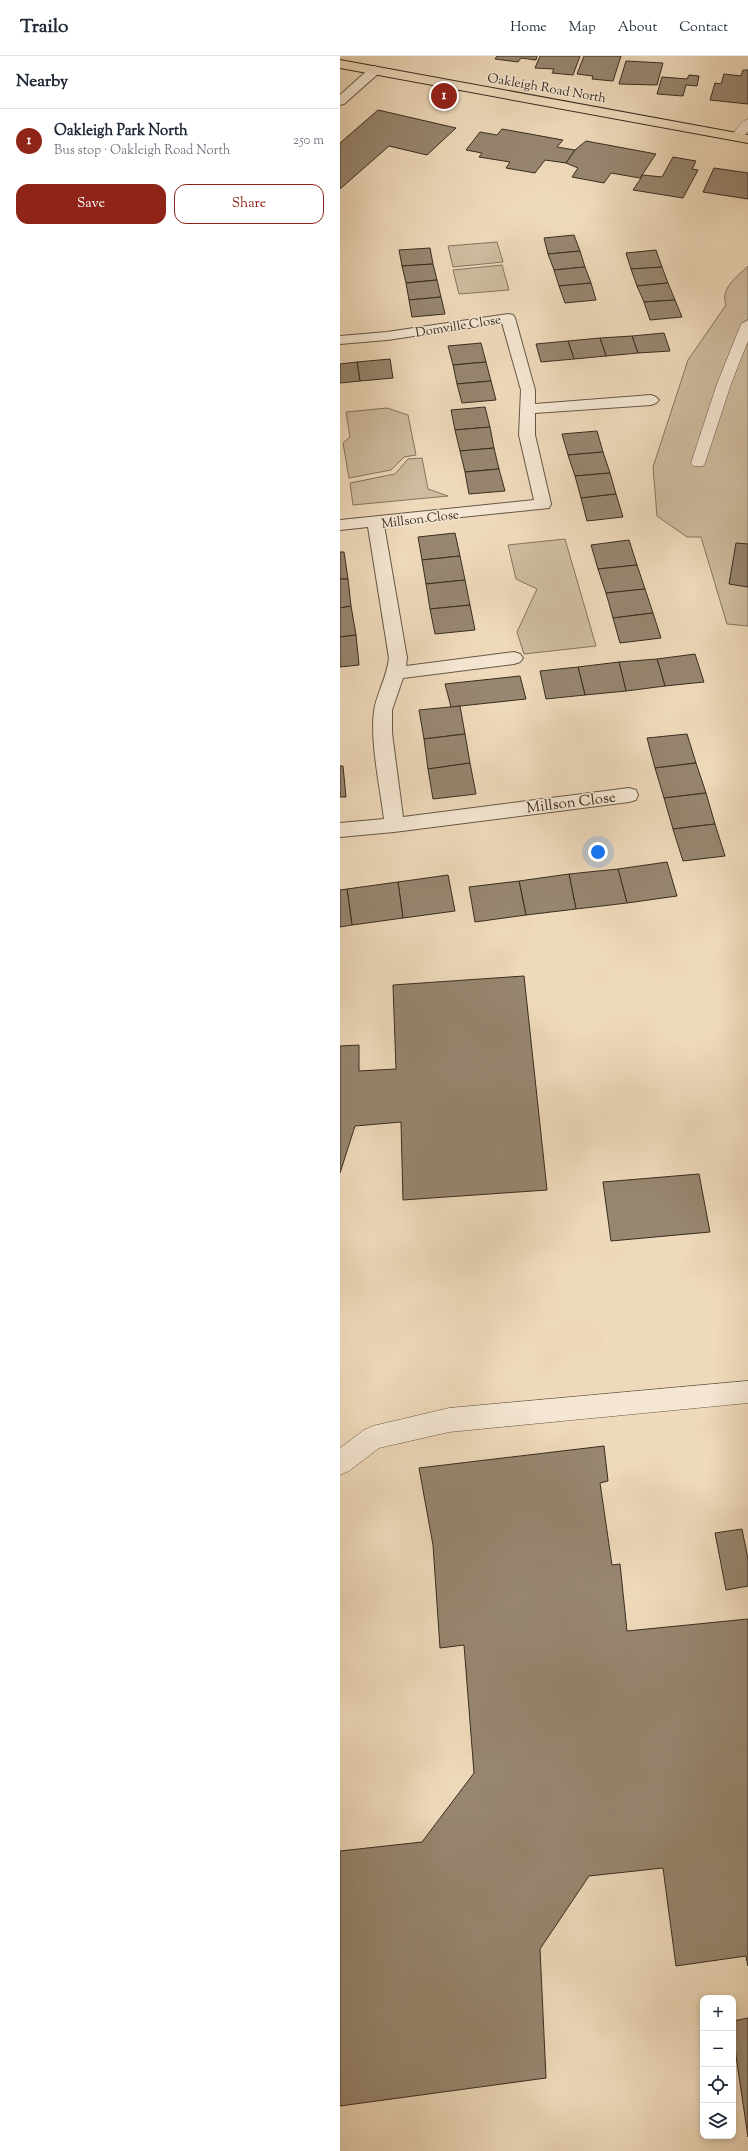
<!DOCTYPE html>
<html lang="en">
<head>
<meta charset="utf-8">
<style>
  :root { --surface:#fff; --page:#f2f2f3; --text:#1f2937; --muted:#747a83; --line:#e0e1e3; --accent:#8f2418 }
  body { margin:0; font-family:"Sorts Mill Goudy",serif; background:var(--page); color:var(--text) }
  .controls { position:absolute; right:12px; bottom:12px; display:grid; overflow:hidden; border-radius:8px; box-shadow:0 2px 6px #0003 }
  .controls button { width:36px; height:36px; display:grid; place-items:center; padding:0; border:0; border-bottom:1px solid var(--line); background:var(--surface); color:var(--text); font:20px sans-serif }
  .you { position:absolute; left:258px; top:796px; width:14px; height:14px; margin:-10px; border:3px solid #fff; border-radius:50%; background:#1a73e8; box-shadow:0 0 0 6px #1a73e833 }
  .badge { display:grid; place-items:center; width:26px; height:26px; border-radius:50%; background:var(--accent); color:#fff; font-size:13px; font-weight:700 }
  .pin { position:absolute; translate:-50% -50%; border:2px solid #fff; box-shadow:0 1px 4px #0006 }
  .list { margin:0; padding:0; list-style:none }
  h2 { display:flex; justify-content:space-between; align-items:center; height:52px; margin:0; padding:0 16px; font-size:17px }
  h2 small { font-size:13px; font-weight:400; color:var(--muted) }
  .list li { display:grid; grid-template-columns:26px 1fr auto; gap:12px; align-items:center; box-sizing:border-box; height:64px; padding:0 16px; border-top:1px solid var(--line) }
  .list b { display:block; font-size:15px; white-space:nowrap }
  .list p { margin:0; font-size:13px; white-space:nowrap; color:var(--muted) }
  .list em { font-size:13px; font-style:normal; color:var(--muted) }
  .actions { display:flex; gap:8px; padding:12px 16px }
  .actions a { flex:1; padding:9px 0; border:1px solid var(--accent); border-radius:12px; text-align:center; font-size:14px; color:var(--accent) }
  .actions .main { background:var(--accent); color:#fff }
  .icon { flex:none; width:22px; height:22px; fill:none; stroke:currentColor; stroke-width:2; stroke-linecap:round; stroke-linejoin:round }
  .map { position:relative; flex:none; width:408px; height:2095px; overflow:hidden }
  header { display:flex; align-items:center; gap:24px; box-sizing:border-box; height:56px; padding:0 20px; background:var(--surface); border-bottom:1px solid var(--line) }
  header strong { font-size:19px }
  nav { display:flex; gap:22px; margin-inline-start:auto; font-size:14px }
  main { display:flex }
  aside { flex:1; background:var(--surface) }
  .map>svg:first-child { display:block }
</style>
</head>
<body>
<header>
<strong>Trailo</strong>
<nav><a>Home</a><a>Map</a><a>About</a><a>Contact</a></nav>
</header>
<main>
<aside>
<h2>Nearby<small></small></h2>
<ul class="list">
<li><span class="badge">1</span><div><b>Oakleigh Park North</b><p>Bus stop · Oakleigh Road North</p></div><em>250 m</em></li>
</ul>
<div class="actions"><a class="main">Save</a><a>Share</a></div>
</aside>
<div class="map">
<svg width="408" height="2095" viewBox="0 0 408 2095">
  <rect width="100%" height="100%" fill="#eed9ba"/>
  <filter id="stains"><feTurbulence type="fractalNoise" baseFrequency=".005" numOctaves="4"/><feColorMatrix values="0 0 0 0 .2 0 0 0 0 .09 0 0 0 0 .02 0 0 0 .5 -.17"/></filter>
  <radialGradient id="worn" r=".72"><stop offset=".6" stop-color="#630" stop-opacity="0"/><stop offset="1" stop-color="#630" stop-opacity=".3"/></radialGradient>
  <g fill="#cfbca0" stroke="#847460">
    <path d="M 157,186 L 163,206 L 113,211 L 108,190 Z"/>
    <path d="M 162,209 L 169,234 L 119,238 L 113,214 Z"/>
    <path d="M 408,210 L 408,570 L 387,568 L 361,481 L 347,481 L 317,460 L 313,411 L 348,304 L 386,249 C 380,232 397,221 408,210 Z"/>
    <path d="M 47,352 L 68,359 L 76,399 L 64,401 L 51,414 L 9,422 L 3,387 L 10,381 L 6,356 Z"/>
    <path d="M 82,402 L 88,433 L 108,440 L 13,449 L 10,427 L 55,418 L 68,403 Z"/>
    <path d="M 225,483 L 256,590 L 184,598 L 177,576 L 197,533 L 176,523 L 168,489 Z"/>
  </g>
  <g fill="#978670" stroke="#382c20">
    <path d="M 157,0 L 197,0 L 196,4 L 181,2 L 178,6 L 155,3 Z"/>
    <path d="M 200,0 L 240,0 L 233,19 L 212,17 L 214,13 L 195,12 Z"/>
    <path d="M 244,0 L 281,0 L 273,25 L 252,23 L 253,20 L 237,18 Z"/>
    <path d="M 286,5 L 323,7 L 317,29 L 279,28 Z"/>
    <path d="M 403,14 L 408,14 L 408,48 L 370,44 L 375,27 L 381,28 L 384,18 L 401,20 Z"/>
    <path d="M 349,19 L 359,20 L 357,30 L 346,29 L 343,40 L 317,38 L 322,21 L 347,23 Z"/>
    <path d="M 38,54 L 116,72 L 87,99 L 49,90 L 0,133 L 0,87 Z"/>
    <path d="M 162,73 L 223,84 L 217,91 L 235,94 L 226,107 L 205,104 L 195,117 L 166,112 L 170,106 L 139,101 L 142,97 L 126,94 L 140,76 L 157,79 Z"/>
    <path d="M 246,85 L 316,98 L 300,122 L 271,117 L 264,127 L 232,121 L 238,112 L 226,107 L 235,94 Z"/>
    <path d="M 333,101 L 356,105 L 352,113 L 358,114 L 343,142 L 293,134 L 303,119 L 322,121 Z"/>
    <path d="M 374,112 L 408,117 L 408,143 L 363,136 Z"/>
    <path d="M 234,179 L 240,195 L 208,198 L 204,182 Z"/>
    <path d="M 90,192 L 93,208 L 62,210 L 59,194 Z"/>
    <path d="M 316,194 L 322,211 L 291,213 L 286,197 Z"/>
    <path d="M 240,195 L 245,211 L 214,214 L 208,198 Z"/>
    <path d="M 93,208 L 97,224 L 66,227 L 62,210 Z"/>
    <path d="M 245,211 L 251,227 L 219,230 L 214,214 Z"/>
    <path d="M 322,211 L 328,227 L 297,230 L 291,213 Z"/>
    <path d="M 97,224 L 101,241 L 69,244 L 66,227 Z"/>
    <path d="M 251,227 L 256,244 L 225,247 L 219,230 Z"/>
    <path d="M 328,227 L 335,244 L 304,246 L 297,230 Z"/>
    <path d="M 101,241 L 105,258 L 72,261 L 69,244 Z"/>
    <path d="M 335,244 L 342,261 L 310,264 L 304,246 Z"/>
    <path d="M 324,277 L 330,295 L 298,297 L 292,280 Z"/>
    <path d="M 292,280 L 298,297 L 266,300 L 260,282 Z"/>
    <path d="M 260,282 L 266,300 L 234,303 L 228,285 Z"/>
    <path d="M 228,285 L 234,303 L 201,306 L 196,288 Z"/>
    <path d="M 141,287 L 146,306 L 113,309 L 108,290 Z"/>
    <path d="M 50,303 L 53,322 L 20,325 L 17,306 Z"/>
    <path d="M 17,306 L 20,325 L 0,327 L 0,308 Z"/>
    <path d="M 146,306 L 151,325 L 117,328 L 113,309 Z"/>
    <path d="M 151,325 L 156,344 L 122,347 L 117,328 Z"/>
    <path d="M 145,351 L 150,371 L 115,374 L 111,354 Z"/>
    <path d="M 150,371 L 154,392 L 120,395 L 115,374 Z"/>
    <path d="M 257,375 L 263,396 L 228,399 L 222,378 Z"/>
    <path d="M 154,392 L 159,413 L 125,416 L 120,395 Z"/>
    <path d="M 263,396 L 270,417 L 235,420 L 228,399 Z"/>
    <path d="M 159,413 L 165,435 L 129,438 L 125,416 Z"/>
    <path d="M 270,417 L 276,438 L 241,442 L 235,420 Z"/>
    <path d="M 276,438 L 283,461 L 247,465 L 241,442 Z"/>
    <path d="M 115,477 L 120,500 L 82,504 L 78,481 Z"/>
    <path d="M 289,484 L 297,509 L 258,513 L 251,489 Z"/>
    <path d="M 396,487 L 408,488 L 408,531 L 389,528 Z"/>
    <path d="M 0,496 L 4,496 L 8,523 L 0,523 Z"/>
    <path d="M 120,500 L 125,524 L 86,528 L 82,504 Z"/>
    <path d="M 297,509 L 305,533 L 266,537 L 258,513 Z"/>
    <path d="M 0,523 L 8,523 L 11,550 L 0,552 Z"/>
    <path d="M 125,524 L 130,549 L 90,553 L 86,528 Z"/>
    <path d="M 305,533 L 313,557 L 273,562 L 266,537 Z"/>
    <path d="M 130,549 L 135,574 L 95,578 L 90,553 Z"/>
    <path d="M 11,550 L 16,579 L 0,581 L 0,552 Z"/>
    <path d="M 313,557 L 321,582 L 280,587 L 273,562 Z"/>
    <path d="M 16,579 L 19,609 L 0,611 L 0,581 Z"/>
    <path d="M 355,598 L 364,626 L 325,630 L 317,603 Z"/>
    <path d="M 317,603 L 325,630 L 286,635 L 279,606 Z"/>
    <path d="M 279,606 L 286,635 L 245,639 L 238,611 Z"/>
    <path d="M 238,611 L 245,639 L 206,643 L 200,615 Z"/>
    <path d="M 180,620 L 186,643 L 111,651 L 105,628 Z"/>
    <path d="M 120,650 L 125,678 L 84,683 L 79,654 Z"/>
    <path d="M 125,678 L 130,707 L 88,713 L 84,683 Z"/>
    <path d="M 347,678 L 356,707 L 315,712 L 307,682 Z"/>
    <path d="M 130,707 L 136,738 L 93,743 L 88,713 Z"/>
    <path d="M 356,707 L 366,737 L 324,742 L 315,712 Z"/>
    <path d="M 0,710 L 3,710 L 6,741 L 0,741 Z"/>
    <path d="M 366,737 L 375,768 L 333,773 L 324,742 Z"/>
    <path d="M 375,768 L 385,800 L 343,805 L 333,773 Z"/>
    <path d="M 327,806 L 337,840 L 287,847 L 278,813 Z"/>
    <path d="M 278,813 L 287,847 L 236,853 L 229,818 Z"/>
    <path d="M 229,818 L 236,853 L 186,859 L 179,825 Z"/>
    <path d="M 108,819 L 115,855 L 63,862 L 58,826 Z"/>
    <path d="M 179,825 L 186,859 L 135,866 L 129,831 Z"/>
    <path d="M 58,826 L 63,862 L 12,869 L 7,833 Z"/>
    <path d="M 7,833 L 12,869 L 0,871 L 0,834 Z"/>
    <path d="M 184,920 L 207,1134 L 63,1144 L 61,1066 L 15,1070 L 0,1117 L 0,990 L 19,989 L 19,1015 L 56,1013 L 53,929 Z"/>
    <path d="M 359,1118 L 370,1176 L 271,1185 L 263,1126 Z"/>
    <path d="M 264,1390 L 268,1425 L 260,1427 L 272,1509 L 280,1508 L 287,1575 L 408,1563 L 408,1910 L 406,1900 L 336,1910 L 323,1812 L 249,1820 L 200,1893 L 206,2022 L 0,2050 L 0,1795 L 82,1786 L 134,1717 L 124,1589 L 100,1592 L 93,1489 L 79,1412 Z"/>
    <path d="M 402,1473 L 408,1503 L 408,1530 L 386,1534 L 375,1477 Z"/>
    <path d="M 408,1962 L 408,2081 L 393,1980 L 393,1965 Z"/>
  </g>
  <g fill="none" stroke-linecap="round" stroke-linejoin="round">
    <defs>
      <g id="lane">
        <path d="M 408,63 L 408,75 L 401,84 L 393,84 L 391,81 C 395,75 401,65 408,63 Z"/>
        <path d="M 408,264 L 408,285 L 391,328 L 365,407 L 363,410 L 353,410 L 351,407 L 377,328 L 401,268 Z"/>
        <path d="M 408,1325 L 408,1347 L 109,1376 L 39,1392 L 9,1415 L 0,1419 L 0,1392 L 24,1374 L 33,1370 L 109,1352 Z"/>
      </g>
      <g id="street">
        <path d="M 35,10 L 41,14 L 39,17 L 4,48 L 0,49 L 0,39 L 31,11 Z"/>
        <path d="M 168,258 L 173,259 L 175,262 L 195,334 L 195,348 L 311,339 L 316,341 L 319,344 L 316,347 L 311,349 L 195,357 L 195,379 L 211,448 L 209,452 L 44,469 L 67,602 L 66,610 L 174,596 L 180,598 L 183,602 L 180,606 L 174,608 L 63,622 L 52,654 L 52,677 L 63,761 L 289,732 L 296,734 L 298,739 L 296,744 L 289,746 L 54,776 L 0,781 L 0,767 L 44,763 C 40,730 30,687 34,655 C 36,639 47,621 49,602 L 28,471 L 0,474 L 0,464 L 194,444 L 179,379 L 181,334 L 162,267 L 47,284 L 0,288 L 0,280 L 47,276 Z"/>
      </g>
      <path id="primary" d="M 0,4 L 408,79 L 408,87 L 0,12 Z"/>
    </defs>
    <use href="#lane" stroke="#665746" stroke-width="1"/>
    <use href="#street" stroke="#665746" stroke-width="2"/>
    <use href="#primary" stroke="#382c20" stroke-width="2"/>
    <use href="#lane" fill="#f4e6d2" fill-rule="evenodd"/>
    <use href="#street" fill="#f4e6d2" fill-rule="evenodd"/>
    <use href="#primary" fill="#eed9ba" fill-rule="evenodd"/>
  </g>
  <g text-anchor="middle" stroke-width="3" stroke-linejoin="round" paint-order="stroke">
    <g font-size="13" fill="#382c20" stroke="#f4e6d2">
      <text transform="translate(207 31) rotate(10)" y="5">Oakleigh Road North</text>
      <text transform="translate(118 269) rotate(-9)" y="5">Domville Close</text>
      <text transform="translate(80 462) rotate(-7)" y="5">Millson Close</text>
    </g>
    <g font-size="15" fill="#382c20" stroke="#f4e6d2">
      <text transform="translate(231 746) rotate(-7)" y="5">Millson Close</text>
    </g>
  </g>
  <rect width="100%" height="100%" filter="url(#stains)"/>
  <rect width="100%" height="100%" fill="url(#worn)"/>
</svg>
<div class="controls">
<button>+</button>
<button>−</button>
<button><svg class="icon" aria-label="locate" viewBox="0 0 24 24"><circle cx="12" cy="12" r="6"/><path d="M12 2v4M12 18v4M2 12h4M18 12h4"/></svg></button>
<button><svg class="icon" aria-label="layers" viewBox="0 0 24 24"><path d="M12 4l9 5-9 5-9-5zM3 14l9 5 9-5"/></svg></button>
</div>
<div class="you"></div>
<div class="pin badge" style="left:104px;top:40px">1</div>
</div>
</main>
</body>
</html>
